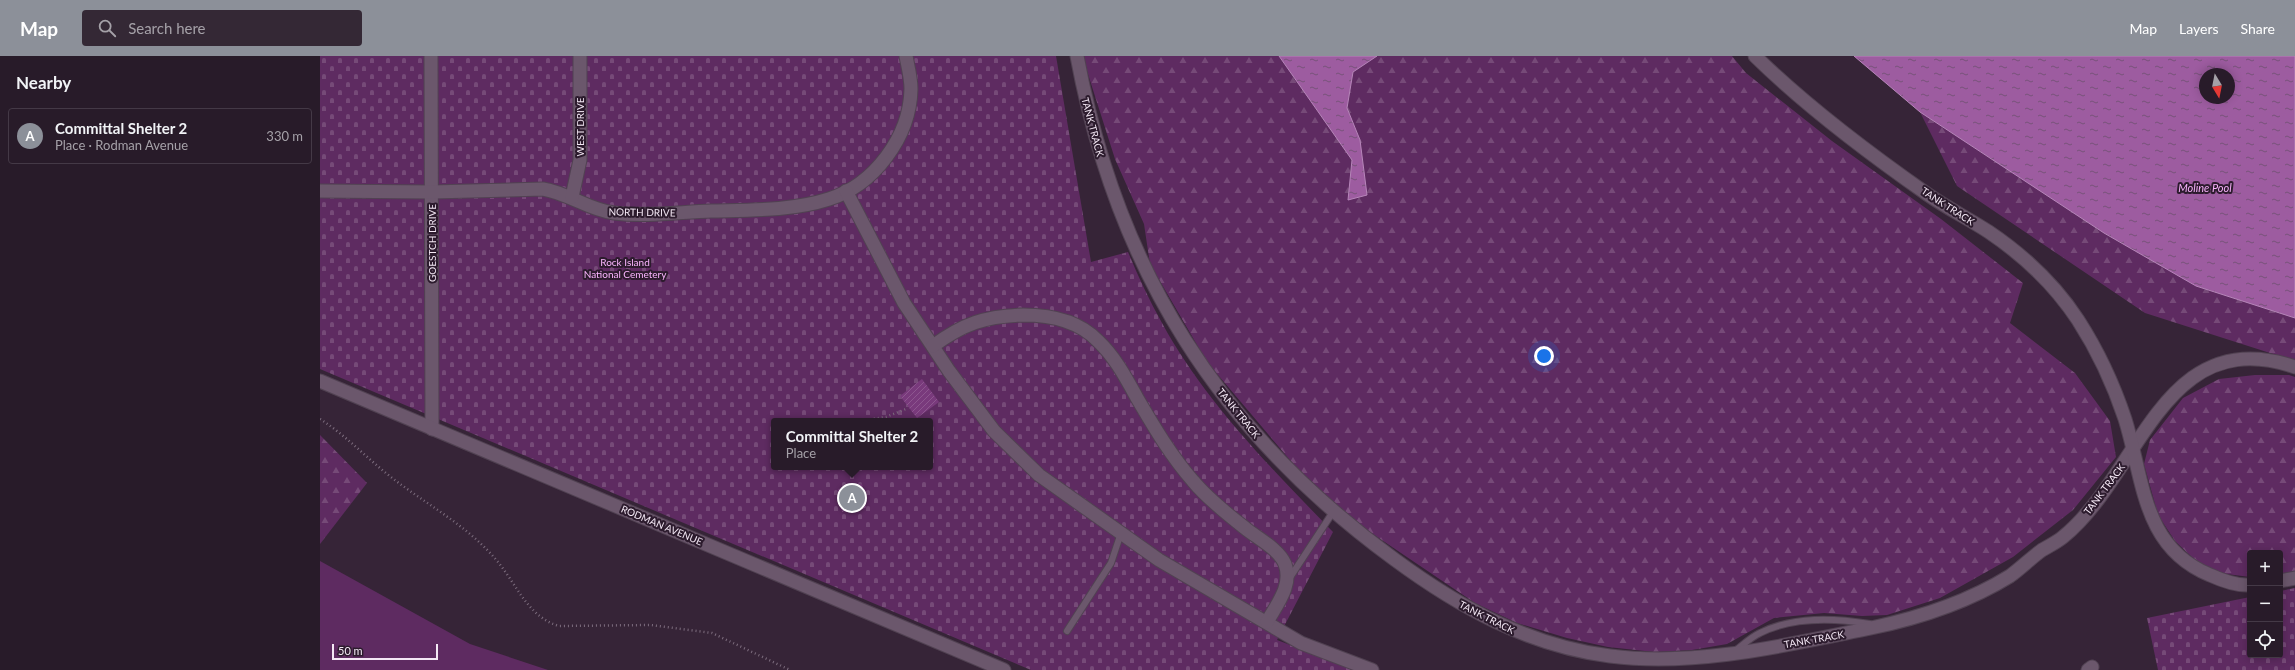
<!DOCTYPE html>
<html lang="en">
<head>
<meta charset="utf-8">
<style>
  :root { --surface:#281b29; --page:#342835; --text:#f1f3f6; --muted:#a5a1a8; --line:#443946; --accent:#8c9099 }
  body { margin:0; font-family:Lato,sans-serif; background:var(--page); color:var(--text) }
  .controls { position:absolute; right:12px; bottom:12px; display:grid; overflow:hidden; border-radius:4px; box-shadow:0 2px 10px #0003 }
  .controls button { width:36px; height:36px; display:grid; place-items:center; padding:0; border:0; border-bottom:1px solid var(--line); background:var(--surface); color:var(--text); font:20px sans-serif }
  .compass { position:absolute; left:1879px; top:12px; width:36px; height:36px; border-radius:50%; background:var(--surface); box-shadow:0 2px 10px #0003; rotate:170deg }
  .scale { position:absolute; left:12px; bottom:10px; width:106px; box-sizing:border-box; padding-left:4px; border:2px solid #f4e8f5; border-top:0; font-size:11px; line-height:14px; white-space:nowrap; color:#f4e8f5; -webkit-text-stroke:3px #2c1b2d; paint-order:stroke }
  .you { position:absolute; left:1224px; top:300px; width:14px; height:14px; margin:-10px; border:3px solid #fff; border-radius:50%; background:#1a73e8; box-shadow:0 0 0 6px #1a73e833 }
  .badge { display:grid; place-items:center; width:26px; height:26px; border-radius:50%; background:var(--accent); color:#fff; font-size:13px; font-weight:700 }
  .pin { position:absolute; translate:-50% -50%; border:2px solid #fff; box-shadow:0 1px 4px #0006 }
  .popup { position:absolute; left:451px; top:362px; width:162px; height:52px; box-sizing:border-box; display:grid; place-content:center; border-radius:4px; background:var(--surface); filter:drop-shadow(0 1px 3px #0005); font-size:13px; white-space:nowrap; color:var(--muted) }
  .popup b { font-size:15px; color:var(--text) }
  .popup::after { content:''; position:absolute; left:50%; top:100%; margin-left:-8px; border:8px solid transparent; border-top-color:var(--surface) }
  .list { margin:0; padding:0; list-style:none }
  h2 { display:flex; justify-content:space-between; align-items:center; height:52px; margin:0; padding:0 16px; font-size:17px }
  h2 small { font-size:13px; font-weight:400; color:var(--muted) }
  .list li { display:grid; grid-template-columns:26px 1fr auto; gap:12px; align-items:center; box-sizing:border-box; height:56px; margin:0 8px 8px; padding:0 8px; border:1px solid var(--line); border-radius:4px }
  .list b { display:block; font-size:15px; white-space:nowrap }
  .list p { margin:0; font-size:13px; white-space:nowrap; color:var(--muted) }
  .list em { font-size:13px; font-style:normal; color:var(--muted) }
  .icon { flex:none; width:22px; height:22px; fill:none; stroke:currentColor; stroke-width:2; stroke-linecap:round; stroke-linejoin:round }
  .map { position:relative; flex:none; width:1975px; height:614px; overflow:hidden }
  header { display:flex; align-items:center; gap:24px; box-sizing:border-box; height:56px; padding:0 20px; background:var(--accent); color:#fff }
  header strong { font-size:19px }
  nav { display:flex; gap:22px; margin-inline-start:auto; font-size:14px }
  .search { width:280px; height:36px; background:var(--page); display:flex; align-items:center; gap:10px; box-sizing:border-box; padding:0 14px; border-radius:4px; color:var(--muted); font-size:15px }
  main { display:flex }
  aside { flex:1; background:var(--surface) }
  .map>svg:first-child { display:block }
</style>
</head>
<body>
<header>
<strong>Map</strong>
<div class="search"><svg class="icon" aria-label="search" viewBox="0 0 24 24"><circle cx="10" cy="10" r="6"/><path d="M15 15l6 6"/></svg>Search here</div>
<nav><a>Map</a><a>Layers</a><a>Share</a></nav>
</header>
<main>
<aside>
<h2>Nearby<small></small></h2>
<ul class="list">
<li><span class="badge">A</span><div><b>Committal Shelter 2</b><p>Place · Rodman Avenue</p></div><em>330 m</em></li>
</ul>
</aside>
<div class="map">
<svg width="1975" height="614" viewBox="0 0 1975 614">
  <defs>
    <pattern id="forest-firs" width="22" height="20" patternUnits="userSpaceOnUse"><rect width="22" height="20" fill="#5e2b61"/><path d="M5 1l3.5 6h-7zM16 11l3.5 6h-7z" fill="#764a78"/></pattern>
    <pattern id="cemetery-stones" width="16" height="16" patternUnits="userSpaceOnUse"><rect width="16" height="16" fill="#5e2b61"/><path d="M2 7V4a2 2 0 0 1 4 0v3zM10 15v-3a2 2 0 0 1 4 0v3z" fill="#764a78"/></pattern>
    <pattern id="water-ripples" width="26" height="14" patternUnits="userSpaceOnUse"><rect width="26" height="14" fill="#9d5ca0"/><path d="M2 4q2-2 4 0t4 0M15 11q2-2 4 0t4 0" fill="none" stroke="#775279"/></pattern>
    <pattern id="building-hatch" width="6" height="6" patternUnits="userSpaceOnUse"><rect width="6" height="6" fill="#793a7c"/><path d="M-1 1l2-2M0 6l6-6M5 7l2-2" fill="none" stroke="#8d568f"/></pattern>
  </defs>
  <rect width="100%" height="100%" fill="#362437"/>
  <path fill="#5e2b61" d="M 0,505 L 150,588 L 228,614 L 0,614 Z"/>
  <g fill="url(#forest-firs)">
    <path d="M 764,0 L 959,0 L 1032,104 L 1028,144 L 1040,84 L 1027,52 L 1033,16 L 1057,0 L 1412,0 L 1426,17 L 1512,85 L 1621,163 L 1703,227 L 1690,267 L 1755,317 L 1790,365 L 1796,401 L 1753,454 L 1693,501 L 1620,542 L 1567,559 L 1542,560 L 1504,557 L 1454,562 L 1407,588 L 1372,594 L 1334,596 L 1288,591 L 1247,582 L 1197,567 L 1155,547 L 1044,472 L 986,423 L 887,306 L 830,208 L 824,168 L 795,103 L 767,15 Z"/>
    <path d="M 1600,56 L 1784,177 L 1876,230 L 1975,262 L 1975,305 L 1825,257 L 1637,130 Z"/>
    <path d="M 1935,319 L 1969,319 L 1975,321 L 1975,515 L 1960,518 L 1960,497 L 1930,497 L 1930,521 L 1899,517 L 1875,504 L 1855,485 L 1838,459 L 1824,408 L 1830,384 L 1863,342 L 1899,323 Z"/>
    <path d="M 0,379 L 47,427 L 0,488 Z"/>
  </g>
  <g fill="url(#cemetery-stones)" fill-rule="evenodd">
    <path d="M 0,0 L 736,0 L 771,206 L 808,196 C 818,220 829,244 842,267 C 885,346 951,412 1013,476 L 957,584 L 1036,614 L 711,614 L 0,313 ZM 454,365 L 610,365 L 610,411 L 454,411 Z"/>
    <path d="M 1975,532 L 1975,614 L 1838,614 L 1827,562 L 1930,541 L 1930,599 L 1960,599 L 1960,535 Z"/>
  </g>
  <g fill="url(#water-ripples)" stroke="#b786ba" fill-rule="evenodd">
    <path d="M 959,0 L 1057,0 L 1033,16 L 1027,52 L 1040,84 L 1047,139 L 1028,144 L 1032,104 Z"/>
    <path d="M 1534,0 L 1975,0 L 1975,262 L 1876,230 L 1784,177 L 1600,56 ZM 1885,18 L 1909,18 L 1909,42 L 1885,42 Z"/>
  </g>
  <g fill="url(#building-hatch)">
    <path d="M 602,323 L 619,346 L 597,362 L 580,340 Z"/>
    <path d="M 542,428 L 546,452 L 522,456 L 518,433 Z"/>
  </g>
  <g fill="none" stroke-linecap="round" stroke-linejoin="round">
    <defs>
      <g id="service">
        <path d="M 969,523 L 1013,456"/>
        <path d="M 747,575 L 791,507 L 801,477"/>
        <path d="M 1415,595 C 1423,589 1431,581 1440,577 C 1474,560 1514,562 1550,568"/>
      </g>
      <g id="minor">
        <path d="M 111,0 L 112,373"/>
        <path d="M 757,0 C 797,214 899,375 1074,503 C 1139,551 1209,590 1290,600 C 1376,611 1467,589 1551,572 C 1599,562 1648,546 1690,520 C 1701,512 1711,502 1722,494 C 1729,490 1737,486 1743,481 C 1821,418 1843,266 1975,311"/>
        <path d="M 1435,0 C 1487,51 1547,96 1607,138 C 1627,152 1649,163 1669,176 C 1703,199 1735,229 1758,264 C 1778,295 1793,327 1805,363 C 1824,424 1822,491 1890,519 C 1901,524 1917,530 1930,529"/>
        <path d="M 0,135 L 112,136 L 223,133 C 248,137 269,154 294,157 C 326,161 360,156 391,155 C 430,154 472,155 509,143 C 554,129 590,81 591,33 C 591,22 588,11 586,0"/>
        <path d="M 526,135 L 584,247 L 629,315 L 674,375 L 719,419 L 839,504 L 981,587 L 1052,614"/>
        <path d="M 252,141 L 260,104 L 260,0"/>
        <path d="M 613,290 C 643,268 665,260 703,259 C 729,259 759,265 778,285 C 795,301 806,322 817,342 C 834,371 851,400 873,425 C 887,442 907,458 925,472 C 937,482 959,493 965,508 C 973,529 957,548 947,566"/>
        <path d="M 0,325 L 684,614"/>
        <path d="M 1960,525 L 1975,522"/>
        <path d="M 1768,614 L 1772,611"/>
      </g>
    </defs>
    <use href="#service" stroke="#514252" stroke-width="8"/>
    <use href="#minor" stroke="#514252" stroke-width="15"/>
    <g stroke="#7d6d7e" stroke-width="2.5" stroke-dasharray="1 3" stroke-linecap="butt">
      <path d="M 0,363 C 30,382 54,410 83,430 C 116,454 151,473 178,506 C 197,529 208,561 239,570 L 331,569 L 392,577 L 470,614"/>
      <path d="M 538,365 L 566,361 L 586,353"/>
    </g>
    <use href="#service" stroke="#6b576c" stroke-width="6"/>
    <use href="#minor" stroke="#6b576c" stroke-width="13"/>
  </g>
  <g text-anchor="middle" stroke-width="4" stroke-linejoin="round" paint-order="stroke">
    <g font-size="10" fill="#f4e8f5" stroke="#2c1b2d">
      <text transform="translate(260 71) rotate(-90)" y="4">WEST DRIVE</text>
      <text transform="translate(773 71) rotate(75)" y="4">TANK TRACK</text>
      <text transform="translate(1628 150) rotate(33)" y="4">TANK TRACK</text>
      <text transform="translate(322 156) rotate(1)" y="4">NORTH DRIVE</text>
      <text transform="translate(112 187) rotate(-90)" y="4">GOESTCH DRIVE</text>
      <text transform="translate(919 357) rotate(51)" y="4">TANK TRACK</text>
      <text transform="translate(1784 433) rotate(-53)" y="4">TANK TRACK</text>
      <text transform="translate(342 469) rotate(23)" y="4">RODMAN AVENUE</text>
      <text transform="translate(1167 561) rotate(27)" y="4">TANK TRACK</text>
      <text transform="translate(1494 583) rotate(-10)" y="4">TANK TRACK</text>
    </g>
    <g font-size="10" fill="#fcb6ff" stroke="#2c1b2d">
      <text x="305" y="210">Rock Island<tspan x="305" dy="12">National Cemetery</tspan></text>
    </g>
    <g font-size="11" font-style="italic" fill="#f8b2fb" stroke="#2c1b2d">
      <text x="1885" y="136">Moline Pool</text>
    </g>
  </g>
</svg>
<div class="controls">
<button>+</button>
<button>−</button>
<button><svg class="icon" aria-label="locate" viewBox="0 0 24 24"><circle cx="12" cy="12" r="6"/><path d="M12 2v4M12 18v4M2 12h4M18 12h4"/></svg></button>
</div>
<svg class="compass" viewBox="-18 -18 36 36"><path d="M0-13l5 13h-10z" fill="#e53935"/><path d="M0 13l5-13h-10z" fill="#a5a1a8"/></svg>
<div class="scale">50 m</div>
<div class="you"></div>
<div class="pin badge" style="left:532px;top:442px">A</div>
<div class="popup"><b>Committal Shelter 2</b>Place</div>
</div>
</main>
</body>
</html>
